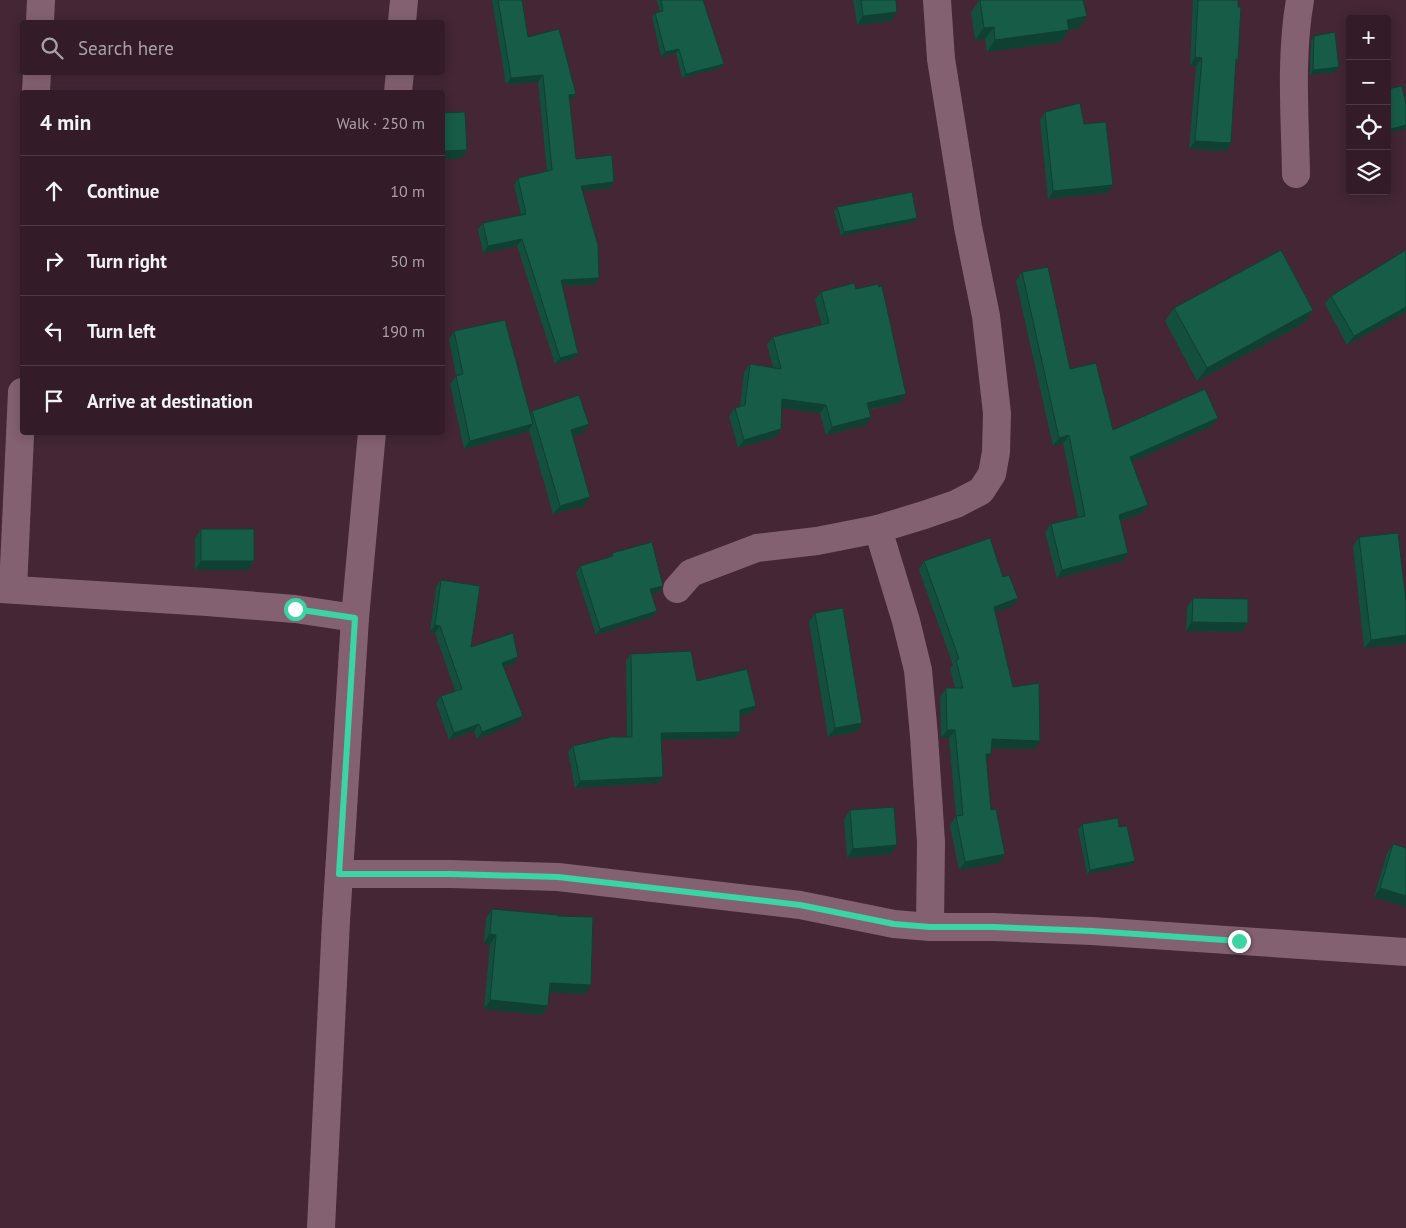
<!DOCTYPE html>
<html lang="en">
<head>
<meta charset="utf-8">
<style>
  :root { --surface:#331c28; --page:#3e2934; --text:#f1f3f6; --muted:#a9a1a8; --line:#4e3a45 }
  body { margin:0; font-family:"PT Sans",sans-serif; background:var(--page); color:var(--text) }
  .controls { position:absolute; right:15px; top:15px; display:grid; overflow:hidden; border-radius:5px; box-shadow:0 2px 12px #0003 }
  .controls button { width:45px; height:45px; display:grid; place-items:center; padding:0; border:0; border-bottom:1px solid var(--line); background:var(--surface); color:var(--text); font:25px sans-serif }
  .stop { position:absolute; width:15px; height:15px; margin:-11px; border:4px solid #3bd4a4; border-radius:50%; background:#fff }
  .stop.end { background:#3bd4a4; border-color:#fff; box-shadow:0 1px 5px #0008 }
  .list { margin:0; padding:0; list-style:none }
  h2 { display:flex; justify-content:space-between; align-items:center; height:65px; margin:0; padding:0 20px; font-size:21px }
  h2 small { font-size:16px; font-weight:400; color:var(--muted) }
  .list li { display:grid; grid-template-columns:32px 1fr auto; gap:15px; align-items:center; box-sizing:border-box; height:70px; padding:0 20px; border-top:1px solid var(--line) }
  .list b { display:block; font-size:19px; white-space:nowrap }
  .list em { font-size:16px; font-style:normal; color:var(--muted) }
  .icon { flex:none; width:28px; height:28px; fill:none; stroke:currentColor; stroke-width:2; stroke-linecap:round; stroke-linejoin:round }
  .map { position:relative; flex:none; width:1406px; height:1228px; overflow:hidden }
  .search { position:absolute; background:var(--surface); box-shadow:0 2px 12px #0003; left:20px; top:20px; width:425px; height:55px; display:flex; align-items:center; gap:12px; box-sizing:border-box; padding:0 18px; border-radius:5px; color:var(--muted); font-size:19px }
  .panel { position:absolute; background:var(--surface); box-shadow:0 2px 12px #0003; left:20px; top:90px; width:425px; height:345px; border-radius:5px }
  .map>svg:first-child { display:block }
</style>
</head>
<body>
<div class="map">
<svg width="1406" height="1228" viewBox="0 0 1406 1228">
  <rect width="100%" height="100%" fill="#442635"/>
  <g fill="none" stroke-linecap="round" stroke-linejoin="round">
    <g stroke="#846171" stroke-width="28">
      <path d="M 40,22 L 41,0"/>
      <path d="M 402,22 L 404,0"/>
      <path d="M 36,92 L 37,72"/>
      <path d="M 398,92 L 400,72"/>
      <path d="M 1296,174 C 1295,117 1290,57 1300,0"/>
      <path d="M 878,529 L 906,621 L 918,670 L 924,736 L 931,842 L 930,927"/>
      <path d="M 0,589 L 207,602 L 295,609 L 355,618"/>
      <path d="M 13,589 L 22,392"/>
      <path d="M 677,589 L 691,573 L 757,548 L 817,541 L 878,529 L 924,515 L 956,504 L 981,491 L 992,474 L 996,452 L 997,413 L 986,316 L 968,227 L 941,59 L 937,0"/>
      <path d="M 339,874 L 451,874 L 558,877 L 800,905 L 894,924 L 930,927 L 993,927 L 1092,931 L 1406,952"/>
      <path d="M 321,1228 L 336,921 L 355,618 L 372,432"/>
    </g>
  </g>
  <g fill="#134f3c">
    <path d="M 492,0 L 522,0 L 528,37 L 576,94 L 571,100 L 569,100 L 576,159 L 614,182 L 610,188 L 582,191 L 599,278 L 595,284 L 562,286 L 578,353 L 573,359 L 555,364 L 517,246 L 483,253 L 478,229 L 483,223 L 521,215 L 514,185 L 518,178 L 547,171 L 538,82 L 506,84 Z"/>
    <path d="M 657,0 L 703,0 L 724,64 L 720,68 L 682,78 L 676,53 L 661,57 L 652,17 L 655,13 L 660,11 Z"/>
    <path d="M 853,0 L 896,0 L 891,21 L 857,25 Z"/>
    <path d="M 979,0 L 1083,0 L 1087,16 L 1079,28 L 1069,30 L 1061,42 L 987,52 L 985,39 L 975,40 L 971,12 Z"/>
    <path d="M 1193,0 L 1238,0 L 1238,60 L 1236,63 L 1231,143 L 1226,151 L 1189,149 L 1196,66 L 1190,66 Z"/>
    <path d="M 1314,36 L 1336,72 L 1310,75 L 1311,41 Z"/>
    <path d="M 1045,112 L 1084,124 L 1107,193 L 1048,199 L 1040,120 Z"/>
    <path d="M 837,207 L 917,218 L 914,222 L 841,236 L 834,212 Z"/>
    <path d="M 1406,250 L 1406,312 L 1347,345 L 1325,304 L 1331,296 Z"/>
    <path d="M 1022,272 L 1070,369 L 1113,430 L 1218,418 L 1212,426 L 1132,462 L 1148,505 L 1142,513 L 1120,521 L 1128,553 L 1123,561 L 1057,578 L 1045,532 L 1051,524 L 1078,517 L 1063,443 L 1053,446 L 1016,281 Z"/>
    <path d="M 821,292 L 901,402 L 869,410 L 871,417 L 866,425 L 826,435 L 820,413 L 782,408 L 776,437 L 738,448 L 729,416 L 735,408 L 740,407 L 744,372 L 750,364 L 773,367 L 767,345 L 773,337 L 822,325 L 815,300 Z"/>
    <path d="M 1174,308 L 1313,310 L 1304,323 L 1197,381 L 1165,321 Z"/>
    <path d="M 454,331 L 530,414 L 532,411 L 583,433 L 573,436 L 584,506 L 553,514 L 529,430 L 527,432 L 464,449 L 450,384 L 456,376 L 449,339 Z"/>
    <path d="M 201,529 L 254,561 L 248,570 L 195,570 L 195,538 Z"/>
    <path d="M 1359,537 L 1406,601 L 1406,641 L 1404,644 L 1364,648 L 1353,546 Z"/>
    <path d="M 612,553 L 663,586 L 659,592 L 651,594 L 657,611 L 652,617 L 596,635 L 576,573 L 580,566 L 610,557 Z"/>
    <path d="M 924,561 L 1003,577 L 1018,598 L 1012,606 L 995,612 L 1013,687 L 1040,741 L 1034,749 L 991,748 L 986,760 L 991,810 L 999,863 L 959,870 L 950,825 L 956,816 L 949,738 L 941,738 L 940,697 L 946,688 L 955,688 L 950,668 L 953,665 L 919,570 Z"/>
    <path d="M 441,580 L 471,647 L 518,657 L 513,664 L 504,667 L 518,723 L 477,739 L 474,731 L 449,740 L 436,703 L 441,696 L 455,691 L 435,633 L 430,632 L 436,587 Z"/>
    <path d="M 1193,598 L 1241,632 L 1186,631 L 1187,607 Z"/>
    <path d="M 815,613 L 856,732 L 828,737 L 809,622 Z"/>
    <path d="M 631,654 L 697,681 L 756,706 L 751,713 L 740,716 L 740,732 L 735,738 L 661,740 L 663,777 L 658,783 L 575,788 L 568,752 L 573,746 L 627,737 L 626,660 Z"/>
    <path d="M 850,810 L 891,854 L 847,858 L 844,819 Z"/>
    <path d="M 1082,824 L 1119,827 L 1132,865 L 1087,874 L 1078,829 Z"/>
    <path d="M 1393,844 L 1406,907 L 1374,897 L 1387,853 Z"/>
    <path d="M 492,909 L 558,916 L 585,994 L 549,992 L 542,1015 L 484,1009 L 490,944 L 484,943 L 486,918 Z"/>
  </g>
  <g fill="#0f4031">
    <path d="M 897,12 L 891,21 L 857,25 L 863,16 Z"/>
    <path d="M 1087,16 L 1079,28 L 1069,30 L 1061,42 L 987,52 L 995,40 L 1067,20 Z"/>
    <path d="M 994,27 L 985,39 L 975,40 L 984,28 Z"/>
    <path d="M 679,49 L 676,53 L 661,57 L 665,52 Z"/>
    <path d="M 1195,57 L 1202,58 L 1196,66 L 1190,66 Z"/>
    <path d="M 724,64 L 720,68 L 682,78 L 686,74 Z"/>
    <path d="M 1339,67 L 1336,72 L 1310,75 L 1313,70 Z"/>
    <path d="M 543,75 L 538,82 L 506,84 L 511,78 Z"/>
    <path d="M 576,94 L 571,100 L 564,101 L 569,95 Z"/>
    <path d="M 1406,125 L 1406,129 L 1387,134 L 1387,130 Z"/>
    <path d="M 1195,141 L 1231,143 L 1226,151 L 1189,149 Z"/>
    <path d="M 467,150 L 461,159 L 442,159 L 442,151 Z"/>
    <path d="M 614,182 L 610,188 L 576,192 L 581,186 Z"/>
    <path d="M 1113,185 L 1107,193 L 1048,199 L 1053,191 Z"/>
    <path d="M 917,218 L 914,222 L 841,236 L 844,232 Z"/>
    <path d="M 522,239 L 517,246 L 483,253 L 488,246 Z"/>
    <path d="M 599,278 L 595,284 L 557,286 L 561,280 Z"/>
    <path d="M 1406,307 L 1406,312 L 1347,345 L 1354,336 Z"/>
    <path d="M 1313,310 L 1304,323 L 1197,381 L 1207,368 Z"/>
    <path d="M 578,353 L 573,359 L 555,364 L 560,358 Z"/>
    <path d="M 906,394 L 901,402 L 862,411 L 867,403 Z"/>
    <path d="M 782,399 L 826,405 L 820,413 L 776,407 Z"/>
    <path d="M 871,417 L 866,425 L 826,435 L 832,427 Z"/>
    <path d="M 1218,418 L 1212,426 L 1125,465 L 1130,457 Z"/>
    <path d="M 533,424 L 527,432 L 464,449 L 470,441 Z"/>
    <path d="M 589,424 L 583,433 L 565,439 L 571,430 Z"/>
    <path d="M 781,429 L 776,437 L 738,448 L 744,440 Z"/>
    <path d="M 1069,435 L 1063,443 L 1053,446 L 1059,438 Z"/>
    <path d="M 590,497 L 584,506 L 553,514 L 560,506 Z"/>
    <path d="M 1148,505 L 1142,513 L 1113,523 L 1119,515 Z"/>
    <path d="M 1128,553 L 1123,561 L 1057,578 L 1062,570 Z"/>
    <path d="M 201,561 L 254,561 L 248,570 L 195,570 Z"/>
    <path d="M 663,586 L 659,592 L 645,596 L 650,589 Z"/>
    <path d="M 1018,598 L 1012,606 L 988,615 L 994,607 Z"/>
    <path d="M 657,611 L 652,617 L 596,635 L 600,629 Z"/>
    <path d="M 1192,622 L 1248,623 L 1241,632 L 1186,631 Z"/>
    <path d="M 435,625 L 440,626 L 435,633 L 430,632 Z"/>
    <path d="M 1406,635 L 1406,641 L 1404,644 L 1364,648 L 1371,640 Z"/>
    <path d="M 518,657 L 513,664 L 497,670 L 502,663 Z"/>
    <path d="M 756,706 L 751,713 L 735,717 L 740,710 Z"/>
    <path d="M 523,716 L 518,723 L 477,739 L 482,732 Z"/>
    <path d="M 862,723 L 856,732 L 828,737 L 835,728 Z"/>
    <path d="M 479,724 L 474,731 L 449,740 L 454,733 Z"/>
    <path d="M 947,730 L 955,730 L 949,738 L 941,738 Z"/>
    <path d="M 740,732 L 735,738 L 656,740 L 661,733 Z"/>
    <path d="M 992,739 L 1040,741 L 1034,749 L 986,748 Z"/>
    <path d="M 986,754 L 991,754 L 985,762 Z"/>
    <path d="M 663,777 L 658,783 L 575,788 L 580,781 Z"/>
    <path d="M 897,845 L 891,854 L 847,858 L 853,849 Z"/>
    <path d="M 1005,854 L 999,863 L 959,870 L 965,862 Z"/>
    <path d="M 1135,861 L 1132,865 L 1087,874 L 1090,870 Z"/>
    <path d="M 1380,888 L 1406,896 L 1406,907 L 1374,897 Z"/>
    <path d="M 490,934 L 496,935 L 490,944 L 484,943 Z"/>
    <path d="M 550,983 L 591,985 L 585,994 L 544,992 Z"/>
    <path d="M 490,1000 L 548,1006 L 542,1015 L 484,1009 Z"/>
  </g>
  <g fill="#165c46" stroke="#0f4031">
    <path d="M 498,0 L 522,0 L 528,37 L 559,29 L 576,94 L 569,95 L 576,159 L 612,155 L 614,182 L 581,186 L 598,245 L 599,278 L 561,280 L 578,353 L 560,358 L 522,239 L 488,246 L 483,223 L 526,214 L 518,178 L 552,170 L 543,75 L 511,78 Z"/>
    <path d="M 661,0 L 703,0 L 724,64 L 686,74 L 679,49 L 665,52 L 655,13 L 663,11 Z"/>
    <path d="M 861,0 L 896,0 L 897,12 L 863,16 Z"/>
    <path d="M 980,0 L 1083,0 L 1087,16 L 1067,20 L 1069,30 L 995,40 L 994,27 L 984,28 Z"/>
    <path d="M 1198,0 L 1238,0 L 1238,7 L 1241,7 L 1238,60 L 1236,59 L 1231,143 L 1195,141 L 1202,58 L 1195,57 Z"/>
    <path d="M 1335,32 L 1339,67 L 1313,70 L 1314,36 Z"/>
    <path d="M 1402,86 L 1406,104 L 1406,125 L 1387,130 L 1387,89 Z"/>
    <path d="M 279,90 L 279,92 L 271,92 Z"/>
    <path d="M 1080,103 L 1084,124 L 1106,122 L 1113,185 L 1053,191 L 1045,112 Z"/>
    <path d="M 465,112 L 467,150 L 442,151 L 442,113 Z"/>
    <path d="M 912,192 L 917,218 L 844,232 L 837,207 Z"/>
    <path d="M 1281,250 L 1313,310 L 1207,368 L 1174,308 Z"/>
    <path d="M 1406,250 L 1406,307 L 1354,336 L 1331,296 Z"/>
    <path d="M 1048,267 L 1070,369 L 1096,363 L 1113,430 L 1205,389 L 1218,418 L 1130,457 L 1148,505 L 1119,515 L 1128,553 L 1062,570 L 1051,524 L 1085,516 L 1069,435 L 1059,438 L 1022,272 Z"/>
    <path d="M 854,283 L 856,289 L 878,284 L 879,287 L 882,286 L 906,394 L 867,403 L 871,417 L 832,427 L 826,405 L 782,399 L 781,429 L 744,440 L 735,408 L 745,405 L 750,364 L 781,369 L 773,337 L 829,323 L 821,292 Z"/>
    <path d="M 505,320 L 533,424 L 470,441 L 456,376 L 463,374 L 454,331 Z"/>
    <path d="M 579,395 L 589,424 L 571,430 L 590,497 L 560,506 L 532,411 Z"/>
    <rect x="201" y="529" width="53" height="32"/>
    <path d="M 1398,533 L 1406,601 L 1406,635 L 1371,640 L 1359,537 Z"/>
    <path d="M 990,538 L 1003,577 L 1009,575 L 1018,598 L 994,607 L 1013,687 L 1039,683 L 1040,741 L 992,739 L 991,754 L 986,754 L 991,810 L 996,809 L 1005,854 L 965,862 L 956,816 L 963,815 L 955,730 L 947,730 L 946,688 L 963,688 L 956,660 L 959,659 L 924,561 Z"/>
    <path d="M 652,542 L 663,586 L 650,589 L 657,611 L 600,629 L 580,566 L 613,556 L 612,553 Z"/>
    <path d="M 441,580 L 480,586 L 471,647 L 513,633 L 518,657 L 502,663 L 523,716 L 482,732 L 479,724 L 454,733 L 441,696 L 462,689 L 440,626 L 435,625 Z"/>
    <path d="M 1193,598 L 1248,599 L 1248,623 L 1192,622 Z"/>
    <path d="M 843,608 L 862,723 L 835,728 L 815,613 Z"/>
    <path d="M 691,651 L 697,681 L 747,669 L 756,706 L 740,710 L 740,732 L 661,733 L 663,777 L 580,781 L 573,746 L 611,737 L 632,737 L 631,654 Z"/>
    <path d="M 894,807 L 897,845 L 853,849 L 850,810 Z"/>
    <path d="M 1118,818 L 1119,827 L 1127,826 L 1135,861 L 1090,870 L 1082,824 Z"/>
    <path d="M 1393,844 L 1406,848 L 1406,896 L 1380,888 Z"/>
    <path d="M 492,909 L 558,915 L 558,916 L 593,917 L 591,985 L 550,983 L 548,1006 L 490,1000 L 496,935 L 490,934 Z"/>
  </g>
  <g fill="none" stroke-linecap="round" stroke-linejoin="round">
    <path stroke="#3bd4a4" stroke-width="6" d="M 295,609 L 355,618 L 339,874 L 451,874 L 558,877 L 800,905 L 894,924 L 930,927 L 994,927 L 1092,931 L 1239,941"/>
  </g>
</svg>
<div class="controls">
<button>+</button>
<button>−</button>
<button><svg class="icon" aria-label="locate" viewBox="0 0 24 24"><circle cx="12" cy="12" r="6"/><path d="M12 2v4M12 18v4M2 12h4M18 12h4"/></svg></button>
<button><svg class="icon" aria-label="layers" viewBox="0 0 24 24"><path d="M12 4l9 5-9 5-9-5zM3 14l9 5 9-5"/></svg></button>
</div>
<div class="stop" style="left:295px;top:609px"></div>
<div class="stop end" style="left:1239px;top:941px"></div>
<div class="search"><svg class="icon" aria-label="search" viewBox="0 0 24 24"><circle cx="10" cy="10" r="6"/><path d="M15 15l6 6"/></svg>Search here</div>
<section class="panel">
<h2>4 min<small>Walk · 250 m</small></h2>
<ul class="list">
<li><svg class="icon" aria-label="ahead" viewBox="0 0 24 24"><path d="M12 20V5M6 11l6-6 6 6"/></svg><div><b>Continue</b></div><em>10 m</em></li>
<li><svg class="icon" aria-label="right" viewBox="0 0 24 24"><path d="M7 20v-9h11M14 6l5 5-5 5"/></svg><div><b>Turn right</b></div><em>50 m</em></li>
<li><svg class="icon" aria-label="left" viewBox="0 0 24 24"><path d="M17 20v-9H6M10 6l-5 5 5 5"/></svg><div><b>Turn left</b></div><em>190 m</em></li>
<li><svg class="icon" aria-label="arrive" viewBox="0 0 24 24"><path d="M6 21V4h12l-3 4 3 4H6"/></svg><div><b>Arrive at destination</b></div></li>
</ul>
</section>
</div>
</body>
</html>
